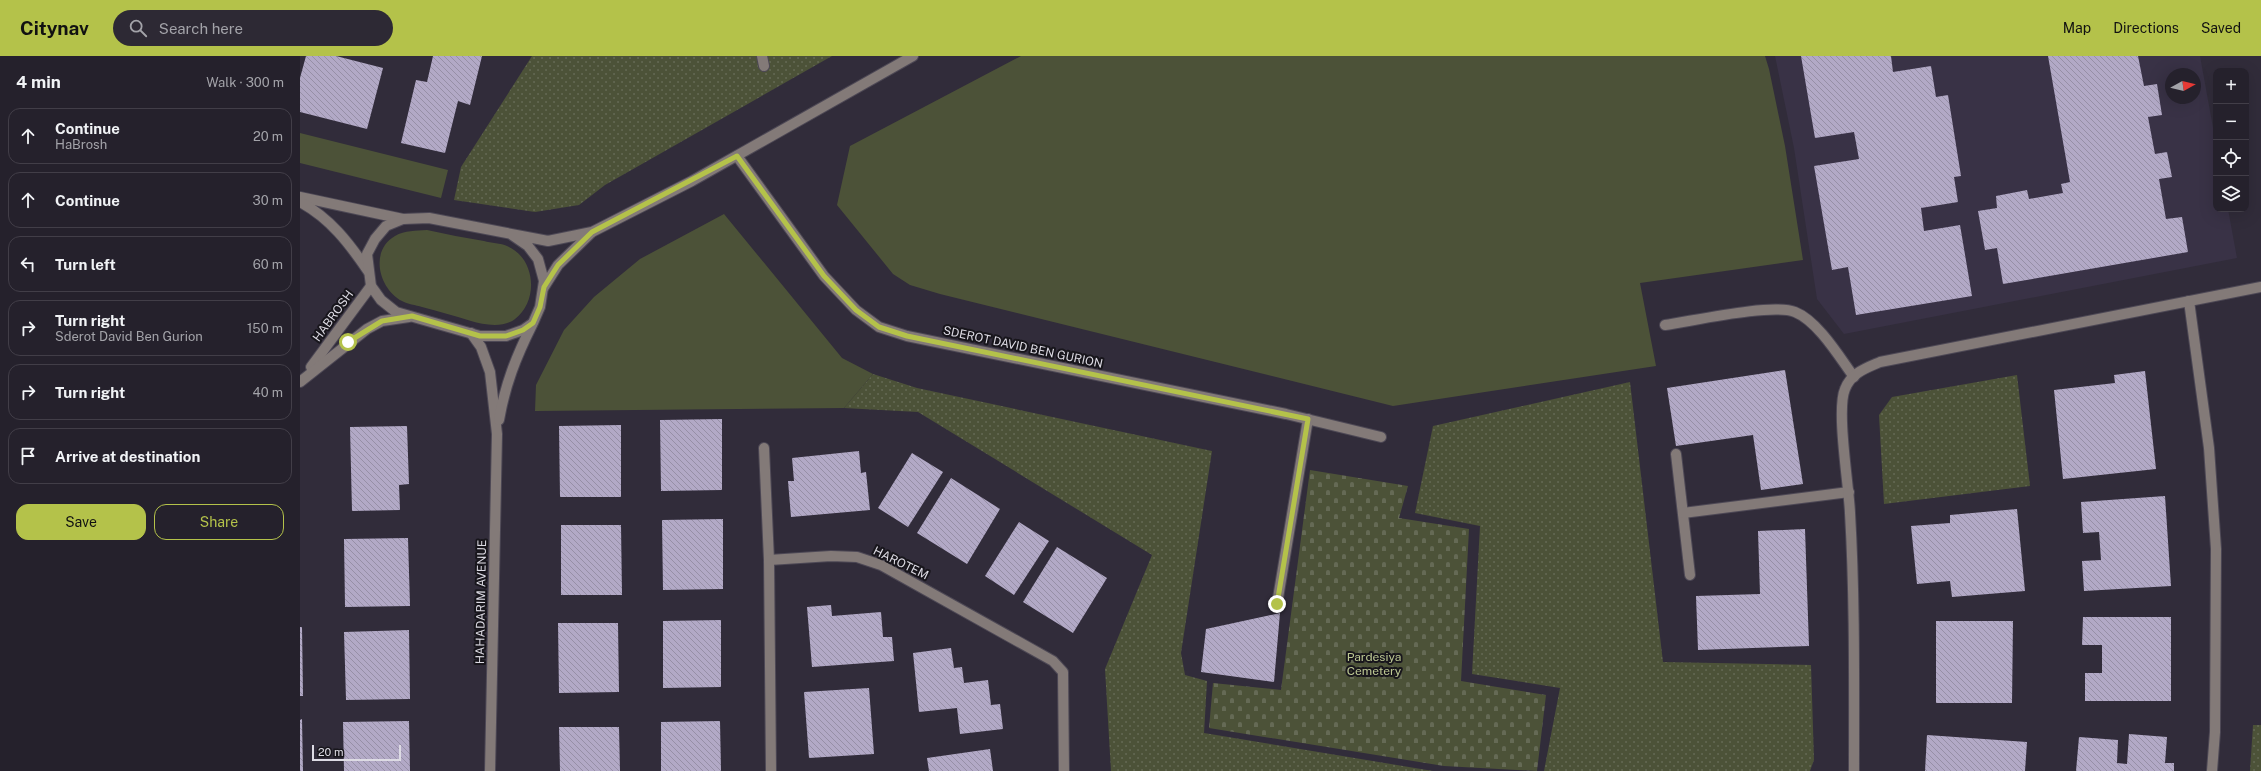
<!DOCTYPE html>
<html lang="en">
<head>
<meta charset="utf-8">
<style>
  :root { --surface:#25212c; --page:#2d2934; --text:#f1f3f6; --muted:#a3a3a9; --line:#423e48; --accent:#b4c24a }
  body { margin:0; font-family:"Public Sans",sans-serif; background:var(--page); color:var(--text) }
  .controls { position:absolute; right:12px; top:12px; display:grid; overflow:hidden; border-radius:8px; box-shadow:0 4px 16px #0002 }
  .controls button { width:36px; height:36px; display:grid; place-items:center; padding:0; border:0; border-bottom:1px solid var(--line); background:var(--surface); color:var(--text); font:20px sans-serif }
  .compass { position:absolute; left:1865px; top:12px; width:36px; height:36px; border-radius:50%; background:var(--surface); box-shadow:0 4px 16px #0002; rotate:82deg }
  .scale { position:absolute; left:12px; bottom:10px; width:89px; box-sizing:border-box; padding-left:4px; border:2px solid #dddbe4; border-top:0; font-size:11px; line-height:14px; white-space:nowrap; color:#dddbe4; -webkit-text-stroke:3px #18161c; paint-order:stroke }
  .stop { position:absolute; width:12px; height:12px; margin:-9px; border:3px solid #b4c24a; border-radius:50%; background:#fff }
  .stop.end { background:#b4c24a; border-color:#fff; box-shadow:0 1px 4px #0008 }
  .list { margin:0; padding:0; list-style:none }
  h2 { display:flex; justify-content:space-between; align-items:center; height:52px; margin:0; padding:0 16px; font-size:17px }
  h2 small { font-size:13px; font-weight:400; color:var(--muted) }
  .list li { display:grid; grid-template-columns:26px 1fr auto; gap:12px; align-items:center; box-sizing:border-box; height:56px; margin:0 8px 8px; padding:0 8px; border:1px solid var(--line); border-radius:12px }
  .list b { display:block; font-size:15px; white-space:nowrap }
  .list p { margin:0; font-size:13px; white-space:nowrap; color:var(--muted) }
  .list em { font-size:13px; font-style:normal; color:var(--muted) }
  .actions { display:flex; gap:8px; padding:12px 16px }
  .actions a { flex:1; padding:9px 0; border:1px solid var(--accent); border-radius:12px; text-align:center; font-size:14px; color:var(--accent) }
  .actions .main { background:var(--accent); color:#111 }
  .icon { flex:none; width:22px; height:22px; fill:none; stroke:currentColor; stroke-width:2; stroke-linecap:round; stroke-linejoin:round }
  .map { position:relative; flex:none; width:1961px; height:715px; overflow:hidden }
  header { display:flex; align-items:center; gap:24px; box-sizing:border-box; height:56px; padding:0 20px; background:var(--accent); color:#111 }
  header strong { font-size:19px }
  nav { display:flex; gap:22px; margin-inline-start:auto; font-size:14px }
  .search { width:280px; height:36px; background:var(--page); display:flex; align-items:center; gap:10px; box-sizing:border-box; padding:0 14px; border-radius:22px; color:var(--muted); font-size:15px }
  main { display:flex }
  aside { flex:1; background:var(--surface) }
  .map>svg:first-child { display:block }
</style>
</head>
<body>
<header>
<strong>Citynav</strong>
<div class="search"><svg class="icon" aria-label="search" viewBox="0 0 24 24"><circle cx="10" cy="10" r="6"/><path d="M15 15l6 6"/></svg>Search here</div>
<nav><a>Map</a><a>Directions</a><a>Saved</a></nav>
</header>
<main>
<aside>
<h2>4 min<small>Walk · 300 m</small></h2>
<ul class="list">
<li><svg class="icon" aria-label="ahead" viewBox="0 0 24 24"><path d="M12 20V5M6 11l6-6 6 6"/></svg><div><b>Continue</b><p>HaBrosh</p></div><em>20 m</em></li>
<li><svg class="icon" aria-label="ahead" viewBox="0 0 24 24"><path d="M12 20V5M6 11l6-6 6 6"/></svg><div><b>Continue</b></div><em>30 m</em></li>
<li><svg class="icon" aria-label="left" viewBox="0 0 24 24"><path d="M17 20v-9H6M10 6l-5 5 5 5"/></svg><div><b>Turn left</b></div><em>60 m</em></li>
<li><svg class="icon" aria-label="right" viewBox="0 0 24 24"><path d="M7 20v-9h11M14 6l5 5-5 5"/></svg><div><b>Turn right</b><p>Sderot David Ben Gurion</p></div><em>150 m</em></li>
<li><svg class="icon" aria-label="right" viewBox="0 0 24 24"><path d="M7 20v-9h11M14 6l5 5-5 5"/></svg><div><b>Turn right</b></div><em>40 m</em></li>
<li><svg class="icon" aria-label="arrive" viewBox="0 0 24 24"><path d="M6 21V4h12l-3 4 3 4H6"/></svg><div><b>Arrive at destination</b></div></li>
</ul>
<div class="actions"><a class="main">Save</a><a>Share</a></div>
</aside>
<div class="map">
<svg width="1961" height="715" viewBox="0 0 1961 715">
  <defs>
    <pattern id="grass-dots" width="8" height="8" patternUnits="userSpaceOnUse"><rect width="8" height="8" fill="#4c5238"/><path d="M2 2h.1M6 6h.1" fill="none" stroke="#656a55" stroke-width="1.8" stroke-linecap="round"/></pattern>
    <pattern id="cemetery-stones" width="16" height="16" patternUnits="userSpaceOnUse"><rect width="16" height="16" fill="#4c5238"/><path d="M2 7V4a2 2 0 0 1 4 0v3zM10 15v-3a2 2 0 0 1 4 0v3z" fill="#656a55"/></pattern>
    <pattern id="building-back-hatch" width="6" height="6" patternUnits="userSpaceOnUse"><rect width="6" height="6" fill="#b2a9c6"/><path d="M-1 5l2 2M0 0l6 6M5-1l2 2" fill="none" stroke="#968fa6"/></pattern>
  </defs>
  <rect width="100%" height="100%" fill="#312c3a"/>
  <path fill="#393246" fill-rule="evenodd" d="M 1475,0 L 1900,0 L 1916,88 L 1916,153 L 1928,153 L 1937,202 L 1544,278 L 1517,243 L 1494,92 ZM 1871,18 L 1895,18 L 1895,42 L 1871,42 Z"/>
  <g fill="url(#grass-dots)">
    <path d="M 232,0 L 532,0 L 305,129 L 279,149 L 235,156 L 154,144 L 161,111 Z"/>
    <path d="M 573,318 L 617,332 L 912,395 L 881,597 L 885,619 L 907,625 L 904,677 L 1133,715 L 811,715 L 805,613 L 852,499 L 618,356 L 544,352 Z"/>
    <path d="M 1717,319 L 1730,430 L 1584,448 L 1579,359 L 1592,341 Z"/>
    <path d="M 1330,326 L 1363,606 L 1511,609 L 1514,704 L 1510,715 L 1244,715 L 1260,632 L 1172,618 L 1180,470 L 1115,457 L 1133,370 Z"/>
    <path d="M 1953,669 L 1961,669 L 1961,715 L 1950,715 Z"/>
  </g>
  <path fill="url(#cemetery-stones)" d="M 1010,414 L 1108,430 L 1099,462 L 1169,473 L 1161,625 L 1246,639 L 1237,715 L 1144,710 L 909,672 L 913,627 L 981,634 Z"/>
  <g fill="#4c5238">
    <path d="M 721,0 L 1465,0 L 1469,13 L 1485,90 L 1503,204 L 1340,227 L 1356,310 L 1093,350 L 640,238 L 610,229 L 593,218 L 537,149 L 550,90 Z"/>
    <path d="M 0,77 L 148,114 L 141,142 L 0,107 Z"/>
    <path d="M 424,158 L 542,302 L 573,318 L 544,352 L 235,355 L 236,329 L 264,274 L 294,241 L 340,203 Z"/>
    <path d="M 127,174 C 146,178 165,182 184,185 C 191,187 201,187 207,190 C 236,202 239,245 215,263 C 204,272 184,269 171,265 C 155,260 138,255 122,251 C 116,249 107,248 102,245 C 79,233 69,195 95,180 C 105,174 116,175 127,174 Z"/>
  </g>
  <g fill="url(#building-back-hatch)">
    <path d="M 6,0 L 36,0 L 83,12 L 67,73 L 0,56 L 0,22 Z"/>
    <path d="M 133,0 L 182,0 L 170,49 L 158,45 L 145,97 L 101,87 L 116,24 L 127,26 Z"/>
    <path d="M 1501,0 L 1591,0 L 1593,16 L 1631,10 L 1636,41 L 1648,39 L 1661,120 L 1654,121 L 1658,146 L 1621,152 L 1624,175 L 1660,169 L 1672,240 L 1556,259 L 1548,211 L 1532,214 L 1514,110 L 1559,103 L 1554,76 L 1515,82 Z"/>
    <path d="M 1748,0 L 1838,0 L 1844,30 L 1857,28 L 1862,59 L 1848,61 L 1855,98 L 1867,96 L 1872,121 L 1859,123 L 1866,163 L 1882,161 L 1888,196 L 1703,228 L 1697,192 L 1685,194 L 1678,155 L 1697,152 L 1696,140 L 1727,134 L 1729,143 L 1763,137 L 1761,128 L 1770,126 Z"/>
    <path d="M 1485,314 L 1503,428 L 1461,434 L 1453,379 L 1376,390 L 1367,332 Z"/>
    <path d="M 1845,315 L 1856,413 L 1763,423 L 1754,334 L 1815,327 L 1814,319 Z"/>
    <path d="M 422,363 L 422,434 L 361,435 L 360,364 Z"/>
    <path d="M 321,369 L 321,441 L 260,441 L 259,370 Z"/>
    <path d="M 107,370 L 109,428 L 99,429 L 100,454 L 52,455 L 50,371 Z"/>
    <path d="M 559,395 L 561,417 L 566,416 L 570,454 L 491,461 L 488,425 L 494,425 L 492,402 Z"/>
    <path d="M 612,397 L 643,416 L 608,471 L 578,452 Z"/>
    <path d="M 651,422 L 700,453 L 667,508 L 617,477 Z"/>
    <path d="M 1865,440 L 1871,530 L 1784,535 L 1782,505 L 1801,504 L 1799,476 L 1783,477 L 1781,446 Z"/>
    <path d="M 1717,453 L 1725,535 L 1652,541 L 1650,525 L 1617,528 L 1611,470 L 1650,467 L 1650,459 Z"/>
    <path d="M 423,463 L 423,533 L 363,534 L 362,464 Z"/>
    <path d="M 719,466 L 749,485 L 714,539 L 685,520 Z"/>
    <path d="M 261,469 L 321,469 L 322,539 L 261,539 Z"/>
    <path d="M 1505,473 L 1509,590 L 1398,594 L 1396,540 L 1460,538 L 1458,475 Z"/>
    <path d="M 108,482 L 110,550 L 45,551 L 44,483 Z"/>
    <path d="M 757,491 L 807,522 L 773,577 L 723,546 Z"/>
    <path d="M 531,549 L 532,560 L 581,556 L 583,581 L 592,581 L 594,605 L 512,611 L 507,551 Z"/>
    <path d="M 980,557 L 974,626 L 901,616 L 906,573 Z"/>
    <path d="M 1783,561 L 1871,561 L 1871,645 L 1785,645 L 1785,617 L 1802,617 L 1802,589 L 1782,589 Z"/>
    <path d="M 421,564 L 421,631 L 363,632 L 363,565 Z"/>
    <path d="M 1636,565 L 1713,565 L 1712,647 L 1636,647 Z"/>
    <path d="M 258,567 L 318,567 L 319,636 L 259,637 Z"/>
    <path d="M 0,571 L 2,571 L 3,640 L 0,640 Z"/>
    <path d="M 109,574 L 110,643 L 46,644 L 44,576 Z"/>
    <path d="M 651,592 L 654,612 L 662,611 L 664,627 L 688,624 L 691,649 L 700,648 L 703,673 L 660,678 L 657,652 L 619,656 L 613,597 Z"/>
    <path d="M 569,632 L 574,698 L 509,702 L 504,636 Z"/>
    <path d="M 2,663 L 3,715 L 0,715 L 0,664 Z"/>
    <path d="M 109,665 L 110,715 L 44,715 L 43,666 Z"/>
    <path d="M 420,665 L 421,715 L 361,715 L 361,666 Z"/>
    <path d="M 259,671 L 319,671 L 320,715 L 260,715 Z"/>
    <path d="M 1829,678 L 1867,681 L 1865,707 L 1874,707 L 1874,715 L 1776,715 L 1779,681 L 1818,684 L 1817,707 L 1827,708 Z"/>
    <path d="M 1627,679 L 1727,686 L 1725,715 L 1625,715 Z"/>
    <path d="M 690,693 L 693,715 L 629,715 L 627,702 Z"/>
  </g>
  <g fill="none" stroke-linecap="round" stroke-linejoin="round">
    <defs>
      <g id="minor">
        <path d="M 462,0 L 464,10"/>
        <path d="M 437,100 L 524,220 L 556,254 L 579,271 L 607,280 L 986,358 L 1081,381"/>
        <path d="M 0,141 L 103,163"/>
        <path d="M 0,146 C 30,162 49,187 68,215"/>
        <path d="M 212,179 L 228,190 L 238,203 L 244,225 L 240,251 L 233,267 L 223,274 L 206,280 L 180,280 L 96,256 L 81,244 L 71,230 L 67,198 L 75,183 L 86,170 L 103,163 L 129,162 L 248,185 L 292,176 L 392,125 L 613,0"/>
        <path d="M 244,231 L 258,209 L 291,177"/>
        <path d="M 1889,245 L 1909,392 L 1916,493 L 1915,676 L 1912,715"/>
        <path d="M 1365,269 C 1393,265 1472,247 1495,256 C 1518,265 1540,302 1554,321"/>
        <path d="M 171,277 L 181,291 L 190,316 L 197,378 L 190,715"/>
        <path d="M 11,311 L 71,230"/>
        <path d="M 0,326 L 67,273 L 82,265 L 109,261"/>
        <path d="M 199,364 C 205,329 216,301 232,269"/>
        <path d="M 464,392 L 469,504"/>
        <path d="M 1376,398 L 1390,519"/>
        <path d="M 1383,457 L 1549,436"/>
        <path d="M 977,548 L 1008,363"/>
        <path d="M 471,715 L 469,504 L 531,500 L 557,501 L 581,509 L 753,605 L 763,616 L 764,715"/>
        <path d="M 1554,715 C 1554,629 1555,543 1550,457 C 1549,430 1536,354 1545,333 C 1551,317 1566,312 1580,306 L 1961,231"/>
      </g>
    </defs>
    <use href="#minor" stroke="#4d4855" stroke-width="12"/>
    <use href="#minor" stroke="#837a78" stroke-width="10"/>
  </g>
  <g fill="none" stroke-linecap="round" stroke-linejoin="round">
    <path stroke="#b4c24a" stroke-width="5" d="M 48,286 L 82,265 L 112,260 L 180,280 L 206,280 L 223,274 L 233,267 L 240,251 L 244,231 L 258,209 L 292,176 L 437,100 L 524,220 L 556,254 L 579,271 L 607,280 L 1008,363 L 977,548"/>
  </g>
  <g text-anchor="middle" stroke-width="4" stroke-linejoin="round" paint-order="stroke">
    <g font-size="12" fill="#dddbe4" stroke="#18161c">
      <text transform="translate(33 260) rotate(-54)" y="4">HABROSH</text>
      <text transform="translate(723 291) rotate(12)" y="4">SDEROT DAVID BEN GURION</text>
      <text transform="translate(601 507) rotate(26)" y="4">HAROTEM</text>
      <text transform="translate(181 546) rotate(-89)" y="4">HAHADARIM AVENUE</text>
    </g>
    <g font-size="12" fill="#bec994" stroke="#18161c">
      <text x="1074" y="605">Pardesiya<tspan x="1074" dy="14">Cemetery</tspan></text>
    </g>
  </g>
</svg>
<div class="controls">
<button>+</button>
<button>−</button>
<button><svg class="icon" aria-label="locate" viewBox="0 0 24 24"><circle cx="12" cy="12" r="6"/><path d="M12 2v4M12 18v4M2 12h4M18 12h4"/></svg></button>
<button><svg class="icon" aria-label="layers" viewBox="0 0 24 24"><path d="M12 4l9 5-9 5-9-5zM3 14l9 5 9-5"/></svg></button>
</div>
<svg class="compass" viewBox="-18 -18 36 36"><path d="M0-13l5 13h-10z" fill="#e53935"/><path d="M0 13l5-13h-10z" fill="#a3a3a9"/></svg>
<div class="scale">20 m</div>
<div class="stop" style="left:48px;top:286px"></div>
<div class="stop end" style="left:977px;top:548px"></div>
</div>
</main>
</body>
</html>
